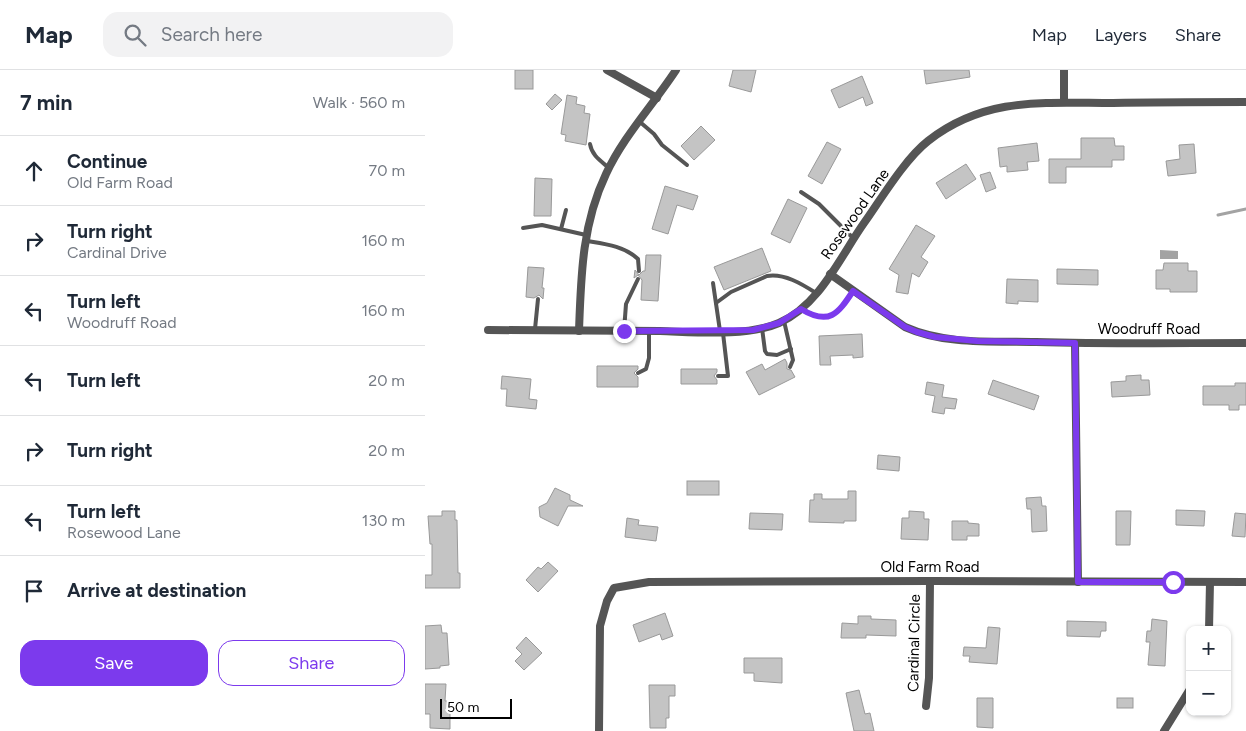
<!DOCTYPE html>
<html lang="en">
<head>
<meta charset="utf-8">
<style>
  :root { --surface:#fff; --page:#f2f2f3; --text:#1f2937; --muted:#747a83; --line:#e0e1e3; --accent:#7c3aed }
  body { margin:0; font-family:Figtree,sans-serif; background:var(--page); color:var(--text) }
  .controls { position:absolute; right:15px; bottom:15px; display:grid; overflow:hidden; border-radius:10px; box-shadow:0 1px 4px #0004 }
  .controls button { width:45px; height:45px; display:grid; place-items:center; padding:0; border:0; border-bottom:1px solid var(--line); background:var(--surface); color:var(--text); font:25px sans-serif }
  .scale { position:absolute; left:15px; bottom:12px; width:72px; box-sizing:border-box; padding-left:5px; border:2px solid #000; border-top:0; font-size:14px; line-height:18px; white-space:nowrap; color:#000; -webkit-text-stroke:4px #fff; paint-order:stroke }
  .stop { position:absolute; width:15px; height:15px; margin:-11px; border:4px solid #7c3aed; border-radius:50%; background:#fff }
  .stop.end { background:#7c3aed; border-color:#fff; box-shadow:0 1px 5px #0008 }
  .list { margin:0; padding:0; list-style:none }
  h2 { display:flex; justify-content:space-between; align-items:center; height:65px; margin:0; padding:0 20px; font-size:21px }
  h2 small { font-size:16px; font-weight:400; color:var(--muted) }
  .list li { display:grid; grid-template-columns:32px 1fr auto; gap:15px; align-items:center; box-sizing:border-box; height:70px; padding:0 20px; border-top:1px solid var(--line) }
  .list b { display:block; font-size:19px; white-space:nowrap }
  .list p { margin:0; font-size:16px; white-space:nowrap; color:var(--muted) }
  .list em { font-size:16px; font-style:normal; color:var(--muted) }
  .actions { display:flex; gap:10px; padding:15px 20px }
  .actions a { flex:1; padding:11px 0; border:1px solid var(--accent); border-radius:15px; text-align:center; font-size:18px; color:var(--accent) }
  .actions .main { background:var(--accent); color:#fff }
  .icon { flex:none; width:28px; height:28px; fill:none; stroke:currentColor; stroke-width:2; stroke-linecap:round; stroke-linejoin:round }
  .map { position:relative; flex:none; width:821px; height:661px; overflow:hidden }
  header { display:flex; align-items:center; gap:30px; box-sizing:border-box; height:70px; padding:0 25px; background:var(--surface); border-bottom:1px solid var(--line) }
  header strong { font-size:24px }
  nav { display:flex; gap:28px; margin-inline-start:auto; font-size:18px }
  .search { width:350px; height:45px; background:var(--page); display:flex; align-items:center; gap:12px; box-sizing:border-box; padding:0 18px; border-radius:15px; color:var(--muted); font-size:19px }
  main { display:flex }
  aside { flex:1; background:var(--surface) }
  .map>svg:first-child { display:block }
</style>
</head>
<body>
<header>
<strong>Map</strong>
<div class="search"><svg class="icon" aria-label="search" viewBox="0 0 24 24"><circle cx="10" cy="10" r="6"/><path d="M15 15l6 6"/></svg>Search here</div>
<nav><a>Map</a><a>Layers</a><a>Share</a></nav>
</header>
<main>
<aside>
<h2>7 min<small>Walk · 560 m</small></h2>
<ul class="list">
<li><svg class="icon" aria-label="ahead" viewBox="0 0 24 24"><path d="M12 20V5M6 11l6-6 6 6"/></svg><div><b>Continue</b><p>Old Farm Road</p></div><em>70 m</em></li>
<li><svg class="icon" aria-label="right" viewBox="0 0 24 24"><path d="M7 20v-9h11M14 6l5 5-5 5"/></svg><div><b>Turn right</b><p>Cardinal Drive</p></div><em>160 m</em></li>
<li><svg class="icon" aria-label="left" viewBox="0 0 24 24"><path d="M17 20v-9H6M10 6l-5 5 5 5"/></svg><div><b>Turn left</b><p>Woodruff Road</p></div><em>160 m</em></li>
<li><svg class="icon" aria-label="left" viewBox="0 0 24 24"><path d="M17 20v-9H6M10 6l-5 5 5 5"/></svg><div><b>Turn left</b></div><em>20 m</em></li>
<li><svg class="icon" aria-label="right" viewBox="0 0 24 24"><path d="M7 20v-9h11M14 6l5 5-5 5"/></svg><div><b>Turn right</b></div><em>20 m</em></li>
<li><svg class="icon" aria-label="left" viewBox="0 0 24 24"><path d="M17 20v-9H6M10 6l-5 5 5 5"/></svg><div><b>Turn left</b><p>Rosewood Lane</p></div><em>130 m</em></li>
<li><svg class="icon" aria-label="arrive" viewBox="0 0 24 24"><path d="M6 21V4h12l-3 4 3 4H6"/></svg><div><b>Arrive at destination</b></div></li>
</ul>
<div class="actions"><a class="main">Save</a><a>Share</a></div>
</aside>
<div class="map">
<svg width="821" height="661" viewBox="0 0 821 661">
  <rect width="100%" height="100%" fill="#fff"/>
  <path fill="#a3a3a3" d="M 735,180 L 753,181 L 753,189 L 735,189 Z"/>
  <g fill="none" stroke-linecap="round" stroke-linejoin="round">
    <path stroke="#a3a3a3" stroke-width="3" d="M 793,145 L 821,139"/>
  </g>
  <g fill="#c4c4c4" stroke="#999">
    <rect x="90" y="0" width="18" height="19"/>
    <path d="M 308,0 L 331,0 L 326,22 L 304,16 Z"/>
    <path d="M 499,0 L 544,0 L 545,7 L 501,14 Z"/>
    <path d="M 437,6 L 448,33 L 441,36 L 438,27 L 414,38 L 406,20 Z"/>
    <path d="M 130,24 L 137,30 L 127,40 L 121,34 Z"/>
    <path d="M 142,25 L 152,27 L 151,34 L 160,36 L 159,43 L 165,44 L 161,75 L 140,71 L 141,65 L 136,64 Z"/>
    <path d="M 276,56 L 290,70 L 269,90 L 256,76 Z"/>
    <path d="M 656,68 L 689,68 L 690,76 L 699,76 L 699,90 L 687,90 L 687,97 L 641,97 L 641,113 L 624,113 L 624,89 L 656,89 Z"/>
    <path d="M 402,72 L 416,79 L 397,114 L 383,106 Z"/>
    <path d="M 612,73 L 614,91 L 602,92 L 603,100 L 582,102 L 582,96 L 575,97 L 573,78 Z"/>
    <path d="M 769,74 L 771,103 L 743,106 L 741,91 L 755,89 L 754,75 Z"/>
    <path d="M 541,94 L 551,109 L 521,129 L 511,113 Z"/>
    <path d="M 565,102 L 571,118 L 561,122 L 555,105 Z"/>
    <path d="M 110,108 L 127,109 L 126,146 L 109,146 Z"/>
    <path d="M 240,116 L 273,126 L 268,140 L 252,135 L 243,164 L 227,159 Z"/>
    <path d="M 363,129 L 382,138 L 365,173 L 346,164 Z"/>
    <path d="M 491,155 L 510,166 L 496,187 L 503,192 L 494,207 L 487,203 L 483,224 L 471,222 L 474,205 L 464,199 Z"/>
    <path d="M 337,178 L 346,201 L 299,220 L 289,197 Z"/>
    <path d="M 221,185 L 236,185 L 233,231 L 216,230 L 217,210 L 213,205 L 209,208 L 210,200 L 214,205 L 218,201 L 220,201 Z"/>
    <path d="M 739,193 L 763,193 L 763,201 L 772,201 L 772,222 L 745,222 L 745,219 L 731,219 L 731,200 L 738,200 Z"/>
    <path d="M 103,197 L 119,198 L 117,218 L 119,218 L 118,229 L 114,225 L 109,228 L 101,227 Z"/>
    <path d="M 632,199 L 673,200 L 673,215 L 632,214 Z"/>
    <path d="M 582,209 L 613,210 L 613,232 L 593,231 L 593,234 L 581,233 Z"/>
    <path d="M 437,264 L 438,287 L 428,288 L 428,285 L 405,286 L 406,295 L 395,295 L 394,266 Z"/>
    <path d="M 360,289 L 362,293 L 362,299 L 366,300 L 370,307 L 334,325 L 321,302 L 337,294 L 340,300 Z"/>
    <path d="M 172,296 L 213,296 L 213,299 L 209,303 L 213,307 L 213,317 L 172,317 Z"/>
    <path d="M 256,299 L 292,299 L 292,302 L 289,306 L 292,310 L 292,314 L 256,314 Z"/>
    <path d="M 716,305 L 716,310 L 724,310 L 725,325 L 687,327 L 686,312 L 701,311 L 701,306 Z"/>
    <path d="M 77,306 L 106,309 L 104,329 L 112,330 L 111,339 L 81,336 L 82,319 L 76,319 Z"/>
    <path d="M 568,310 L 614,326 L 609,340 L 563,324 Z"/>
    <path d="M 502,312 L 519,315 L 517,327 L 532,329 L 530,339 L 520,338 L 519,344 L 507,342 L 510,326 L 500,324 Z"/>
    <path d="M 810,313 L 821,313 L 821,335 L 814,335 L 814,340 L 804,340 L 804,335 L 778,335 L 778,316 L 810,316 Z"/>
    <path d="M 453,385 L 475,387 L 474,401 L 452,399 Z"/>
    <rect x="262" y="411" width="32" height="14"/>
    <path d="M 130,418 L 145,425 L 145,430 L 158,436 L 143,436 L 133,456 L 115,447 L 114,437 L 122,433 Z"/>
    <path d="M 423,421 L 431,421 L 431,451 L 419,451 L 419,453 L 384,452 L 385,430 L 389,430 L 389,424 L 397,424 L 397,429 L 423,429 Z"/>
    <path d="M 616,427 L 617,436 L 621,436 L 622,461 L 607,462 L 606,439 L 602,439 L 601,428 Z"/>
    <path d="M 751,440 L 780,441 L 779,456 L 751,455 Z"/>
    <path d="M 17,441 L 30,441 L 30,450 L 32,450 L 33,503 L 35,503 L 35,518 L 0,518 L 0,505 L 7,505 L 7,474 L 5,474 L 3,446 L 17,446 Z"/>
    <path d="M 484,441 L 499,442 L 499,449 L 504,449 L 503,470 L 476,469 L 477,448 L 484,448 Z"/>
    <path d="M 691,441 L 706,441 L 705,475 L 691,475 Z"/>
    <path d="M 325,443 L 358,444 L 357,460 L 324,459 Z"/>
    <path d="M 810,443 L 821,444 L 820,467 L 807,466 Z"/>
    <path d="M 202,448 L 214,450 L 213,455 L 233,457 L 231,471 L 200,467 Z"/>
    <path d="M 527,451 L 543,451 L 543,453 L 554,454 L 554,466 L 542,466 L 542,470 L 527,470 Z"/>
    <path d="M 123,492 L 133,501 L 113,522 L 101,510 L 113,497 L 116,499 Z"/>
    <path d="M 240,543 L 248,566 L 237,570 L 235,564 L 214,572 L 208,555 Z"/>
    <path d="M 433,546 L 446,546 L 446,549 L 471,550 L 471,566 L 441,565 L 441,568 L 416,568 L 417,553 L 433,554 Z"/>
    <path d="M 727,549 L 742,551 L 740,596 L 723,595 L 725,572 L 721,572 L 722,561 L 726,561 Z"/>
    <path d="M 642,551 L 681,552 L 681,561 L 676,561 L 675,567 L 642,566 Z"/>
    <path d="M 16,555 L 17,563 L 22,563 L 24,595 L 15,596 L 15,598 L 0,599 L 0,556 Z"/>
    <path d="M 563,557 L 575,558 L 572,594 L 544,592 L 545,586 L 538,586 L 539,577 L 561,578 Z"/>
    <path d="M 101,567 L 117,583 L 99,600 L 90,591 L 97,584 L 91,578 Z"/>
    <path d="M 319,588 L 357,588 L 357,613 L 329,611 L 329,603 L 319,603 Z"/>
    <path d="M 0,614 L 21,614 L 20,631 L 25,631 L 25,659 L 5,658 L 5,644 L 0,644 Z"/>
    <path d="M 224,615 L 250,615 L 250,626 L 244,626 L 244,648 L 241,648 L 241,658 L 225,658 Z"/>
    <path d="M 434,620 L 440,644 L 445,643 L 449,661 L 429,661 L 421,623 Z"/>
    <path d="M 552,628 L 568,628 L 568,658 L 552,657 Z"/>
    <rect x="692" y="628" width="16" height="10"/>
  </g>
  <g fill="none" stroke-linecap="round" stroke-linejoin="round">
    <g stroke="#555" stroke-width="4">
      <path d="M 215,52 L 229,64 L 237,75 L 262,95"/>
      <path d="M 165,74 C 167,86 176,91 184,98"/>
      <path d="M 376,122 L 394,134 L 428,168"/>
      <path d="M 98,158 L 117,155 L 161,165"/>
      <path d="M 136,159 L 141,140"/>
      <path d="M 162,171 C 180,174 199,176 213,189 L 214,201"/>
      <path d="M 288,213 L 295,261"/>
      <path d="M 291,233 L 306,222 L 342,206 C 359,203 377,214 391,223"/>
      <path d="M 377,239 C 404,256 413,244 428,221"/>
      <path d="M 359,251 L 368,290 L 365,297"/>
      <path d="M 337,258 L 340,281 L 342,284 L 352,285 L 366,279"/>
      <path d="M 110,259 L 113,229"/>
      <path d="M 199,261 L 201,234 L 213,209"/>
      <path d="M 213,303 L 221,299 L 224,288 L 224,261"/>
      <path d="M 293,306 L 303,306 L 298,263"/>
    </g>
    <g stroke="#555" stroke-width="8">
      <path d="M 182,0 L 232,28"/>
      <path d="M 639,0 L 639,32"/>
      <path d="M 405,204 L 480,257 C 520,275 568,271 611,272 C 681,274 751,273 821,273"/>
      <path d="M 63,260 C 120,260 177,261 235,261 C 270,262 322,267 354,253 C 395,235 415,187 439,153 C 456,129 480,89 503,71 C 560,26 620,33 688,33 C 732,32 777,32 821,32"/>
      <path d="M 154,261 C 156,206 157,154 181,104 C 198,67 228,35 251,0"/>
      <path d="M 650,273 L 653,512"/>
      <path d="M 784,560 L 785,512"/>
      <path d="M 501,636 L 504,608 L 505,511"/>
      <path d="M 174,661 L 175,556 L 182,531 L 189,518 L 224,512 L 505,511 L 821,512"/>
      <path d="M 739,661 L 765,619"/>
    </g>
  </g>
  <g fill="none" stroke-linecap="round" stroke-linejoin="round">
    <path stroke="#7c3aed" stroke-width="6" d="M 199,261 L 328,260 L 354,253 L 376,239 C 404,256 413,244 428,221 L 480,257 L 492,262 L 510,267 L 552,271 L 650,273 L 653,512 L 748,512"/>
  </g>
  <g text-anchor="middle" stroke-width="4" stroke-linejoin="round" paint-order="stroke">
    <g font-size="15" fill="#000" stroke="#fff">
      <text transform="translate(430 144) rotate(-55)" y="5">Rosewood Lane</text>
      <text x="724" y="264">Woodruff Road</text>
      <text x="505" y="502">Old Farm Road</text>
      <text transform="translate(489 573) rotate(-89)" y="5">Cardinal Circle</text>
    </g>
  </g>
</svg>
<div class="controls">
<button>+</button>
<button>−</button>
</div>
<div class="scale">50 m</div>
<div class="stop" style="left:748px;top:512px"></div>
<div class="stop end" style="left:199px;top:261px"></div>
</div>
</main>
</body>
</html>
